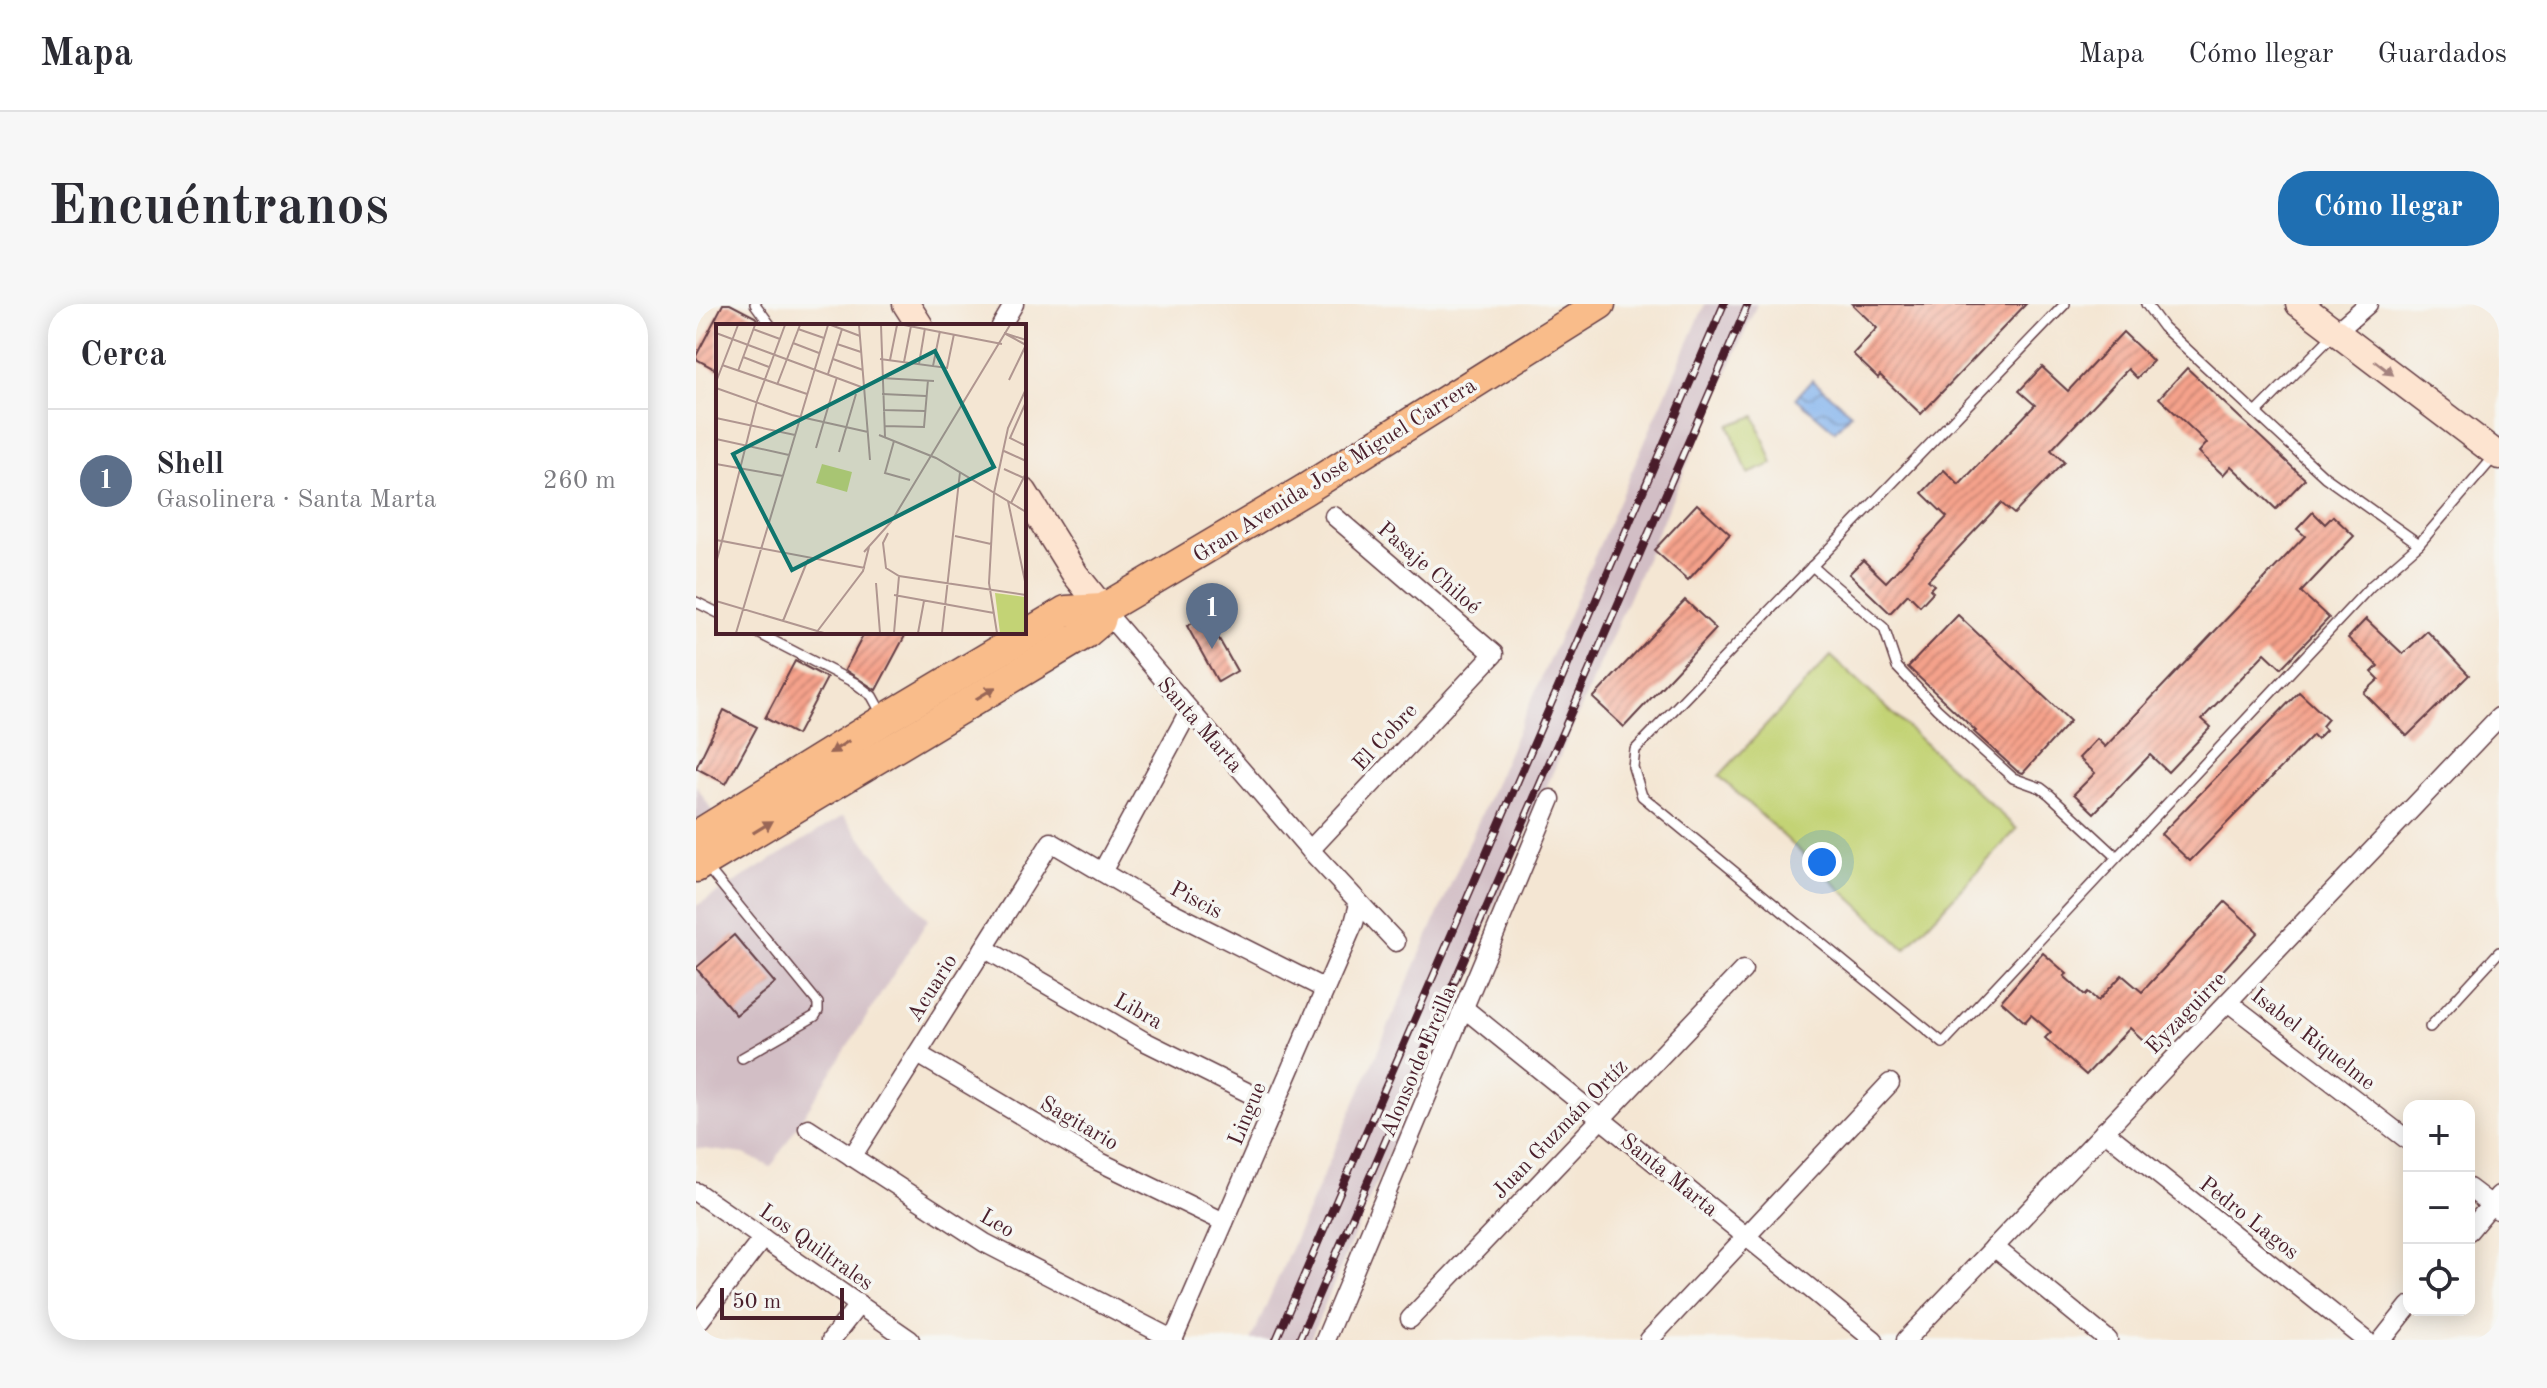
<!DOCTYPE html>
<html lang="es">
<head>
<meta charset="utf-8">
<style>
  :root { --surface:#fff; --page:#f7f7f7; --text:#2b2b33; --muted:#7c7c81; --line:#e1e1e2; --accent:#1f6fb2 }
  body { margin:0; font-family:"Old Standard TT",serif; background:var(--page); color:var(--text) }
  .controls { position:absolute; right:24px; bottom:24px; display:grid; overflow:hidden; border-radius:16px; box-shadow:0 4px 20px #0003 }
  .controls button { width:72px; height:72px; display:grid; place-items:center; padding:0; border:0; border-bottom:2px solid var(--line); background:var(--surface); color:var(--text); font:40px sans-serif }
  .scale { position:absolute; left:24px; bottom:20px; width:124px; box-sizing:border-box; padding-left:8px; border:4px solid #4a1f2b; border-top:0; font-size:22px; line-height:28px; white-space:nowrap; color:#4a1f2b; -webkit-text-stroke:6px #f6f6f2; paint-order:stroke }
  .you { position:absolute; left:1126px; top:558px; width:28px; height:28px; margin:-20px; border:6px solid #fff; border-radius:50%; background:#1a73e8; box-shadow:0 0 0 12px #1a73e833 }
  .badge { display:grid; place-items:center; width:52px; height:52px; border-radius:50%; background:var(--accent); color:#fff; font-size:26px; font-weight:700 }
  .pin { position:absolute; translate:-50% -66px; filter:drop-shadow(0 2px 4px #0008) }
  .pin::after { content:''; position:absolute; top:42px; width:28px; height:24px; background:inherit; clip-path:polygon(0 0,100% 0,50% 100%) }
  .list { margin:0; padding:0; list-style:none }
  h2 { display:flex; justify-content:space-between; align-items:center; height:104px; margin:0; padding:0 32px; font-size:34px }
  h2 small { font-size:26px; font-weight:400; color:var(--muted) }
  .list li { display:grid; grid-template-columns:52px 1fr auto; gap:24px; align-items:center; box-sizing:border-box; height:144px; padding:0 32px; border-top:2px solid var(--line) }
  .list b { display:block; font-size:30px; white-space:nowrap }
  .list p { margin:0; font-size:26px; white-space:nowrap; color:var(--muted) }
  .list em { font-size:26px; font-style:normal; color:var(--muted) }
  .icon { flex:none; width:44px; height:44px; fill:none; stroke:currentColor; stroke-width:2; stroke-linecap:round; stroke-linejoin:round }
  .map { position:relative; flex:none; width:1803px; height:1036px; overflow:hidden; border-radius:32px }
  header { display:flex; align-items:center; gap:48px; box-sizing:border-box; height:112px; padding:0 40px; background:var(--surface); border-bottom:2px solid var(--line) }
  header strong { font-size:38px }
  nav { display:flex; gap:44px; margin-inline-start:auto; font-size:28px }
  .intro { display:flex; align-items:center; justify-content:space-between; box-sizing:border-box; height:192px; padding:0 48px }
  h1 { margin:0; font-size:56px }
  .button { padding:20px 36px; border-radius:32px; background:var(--accent); color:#fff; font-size:28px; font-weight:700 }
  main { display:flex; gap:48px; padding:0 48px }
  aside { flex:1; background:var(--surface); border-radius:32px; box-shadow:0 4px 20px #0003 }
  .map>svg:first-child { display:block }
</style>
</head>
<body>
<header>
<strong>Mapa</strong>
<nav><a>Mapa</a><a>Cómo llegar</a><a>Guardados</a></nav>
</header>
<div class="intro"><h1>Encuéntranos</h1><a class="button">Cómo llegar</a></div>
<main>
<aside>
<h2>Cerca<small></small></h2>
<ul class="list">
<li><span class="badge" style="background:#5c6f8a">1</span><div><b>Shell</b><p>Gasolinera · Santa Marta</p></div><em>260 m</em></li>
</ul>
</aside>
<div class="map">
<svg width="1803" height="1036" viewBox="0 0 1803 1036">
  <defs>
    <pattern id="water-waves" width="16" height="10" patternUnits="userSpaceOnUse" patternTransform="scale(2)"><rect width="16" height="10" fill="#82b2ed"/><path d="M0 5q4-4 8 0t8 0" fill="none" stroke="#6c90c0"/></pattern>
    <pattern id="building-hatch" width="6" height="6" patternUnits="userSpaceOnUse" patternTransform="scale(2)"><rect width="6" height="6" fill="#f5a28b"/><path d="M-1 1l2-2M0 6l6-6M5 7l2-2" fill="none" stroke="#c88372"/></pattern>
  </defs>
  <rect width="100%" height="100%" fill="#f6f6f2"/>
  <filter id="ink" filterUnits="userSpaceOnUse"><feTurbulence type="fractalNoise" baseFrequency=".0125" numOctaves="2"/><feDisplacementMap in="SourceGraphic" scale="16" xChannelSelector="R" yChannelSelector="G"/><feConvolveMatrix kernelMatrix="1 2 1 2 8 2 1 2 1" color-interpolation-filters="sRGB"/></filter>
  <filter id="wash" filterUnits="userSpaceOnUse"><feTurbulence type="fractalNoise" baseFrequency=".006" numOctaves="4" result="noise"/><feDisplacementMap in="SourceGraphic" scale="32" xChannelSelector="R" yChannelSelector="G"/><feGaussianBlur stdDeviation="1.8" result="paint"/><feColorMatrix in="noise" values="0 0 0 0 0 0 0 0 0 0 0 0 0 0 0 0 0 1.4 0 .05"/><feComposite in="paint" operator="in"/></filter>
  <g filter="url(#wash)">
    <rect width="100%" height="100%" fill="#f4e6d3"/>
    <g fill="#d2bec5">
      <path d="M 1009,0 L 1061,0 L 750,713 L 614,1036 L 555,1036 Z"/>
      <path d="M 0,481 L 17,508 L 0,518 Z"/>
      <path d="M 147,512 L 232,616 L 75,863 L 48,850 L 0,844 L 0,602 Z"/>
    </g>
    <g fill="#c3d375" stroke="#867950" stroke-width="2">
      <path d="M 1059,112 L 1077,160 L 1052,170 L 1033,121 Z"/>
      <path d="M 1135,352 L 1321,525 L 1209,645 L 1023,472 Z"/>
    </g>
    <path fill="url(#water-waves)" stroke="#66688c" stroke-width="2" d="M 1116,76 L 1155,109 L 1139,127 L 1100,94 Z"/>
    <g id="blocks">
      <g fill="url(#building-hatch)">
        <path d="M 27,0 L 34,0 L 59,13 L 66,22 L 22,22 L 22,67 L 0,55 L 0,52 Z"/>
        <path d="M 1156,0 L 1330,0 L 1225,110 L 1184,71 L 1182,74 L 1157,50 L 1181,24 Z"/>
        <path d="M 1427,28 L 1457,57 L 1441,74 L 1432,65 L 1355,146 L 1368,158 L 1318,210 L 1305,199 L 1232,276 L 1238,281 L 1234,285 L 1237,288 L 1224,302 L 1212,290 L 1194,309 L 1153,270 L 1167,256 L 1190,278 L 1251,213 L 1226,189 L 1248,166 L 1263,181 L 1339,101 L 1323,87 L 1346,63 L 1372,87 Z"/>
        <path d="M 1491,64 L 1609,175 L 1580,205 L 1535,162 L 1527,171 L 1503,148 L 1511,139 L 1463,94 Z"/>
        <path d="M 1001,200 L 1034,230 L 992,276 L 958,246 Z"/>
        <path d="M 1617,208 L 1629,220 L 1637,212 L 1658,232 L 1605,288 L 1633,314 L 1585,364 L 1569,349 L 1506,415 L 1515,423 L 1472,468 L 1454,451 L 1398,509 L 1378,490 L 1399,469 L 1383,454 L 1401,435 L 1409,443 L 1609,232 L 1601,225 Z"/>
        <path d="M 989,296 L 1020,325 L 928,423 L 897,394 Z"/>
        <path d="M 1262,311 L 1374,417 L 1327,469 L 1321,467 L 1278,428 L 1280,427 L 1212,363 Z"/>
        <path d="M 510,312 L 541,367 L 522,378 L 491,322 Z"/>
        <path d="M 1670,315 L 1707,350 L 1731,327 L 1773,371 L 1711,432 L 1668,389 L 1683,375 L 1676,368 L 1682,362 L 1652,334 Z"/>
        <path d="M 169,328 L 211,328 L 180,386 L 149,366 Z"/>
        <path d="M 99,357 L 131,374 L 101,431 L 69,414 Z"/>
        <path d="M 1603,388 L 1632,415 L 1626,422 L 1630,426 L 1621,435 L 1617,431 L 1494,557 L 1465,530 Z"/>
        <path d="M 28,406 L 61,423 L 30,480 L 0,464 Z"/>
        <path d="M 1529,598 L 1562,628 L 1456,744 L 1434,724 L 1390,771 L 1349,734 L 1355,728 L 1335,711 L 1329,718 L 1305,697 L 1347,649 L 1371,670 L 1368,672 L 1389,691 L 1392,688 L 1402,697 L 1426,671 L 1446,688 Z"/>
        <path d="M 38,631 L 79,679 L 40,711 L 0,664 Z"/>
      </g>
    </g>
  </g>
  <g filter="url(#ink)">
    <use href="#blocks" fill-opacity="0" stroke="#643d44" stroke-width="2"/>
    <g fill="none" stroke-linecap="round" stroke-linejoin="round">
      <defs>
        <g id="lane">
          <path d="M 59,0 L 75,22"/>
          <path d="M 1369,0 L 939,446 L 937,463 L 946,492 L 1247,739 L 1675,282 L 1723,240 L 1798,153"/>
          <path d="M 1450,0 L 1467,23 L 1629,173 L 1723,240"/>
          <path d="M 1560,109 L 1638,30"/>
          <path d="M 1116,262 L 1188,324 L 1201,363 L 1241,405 L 1317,474 L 1345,484 L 1354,491 L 1421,553"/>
          <path d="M 0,298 L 22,309"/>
          <path d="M 60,328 L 159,379 L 176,392 L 187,412"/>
          <path d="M 11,563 L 122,699 L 122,707 L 119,712 L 46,754"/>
          <path d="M 1734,723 L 1803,648"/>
        </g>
        <g id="street">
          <path d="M 305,22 L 318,0"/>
          <path d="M 1640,28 L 1672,0"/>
          <path d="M 407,305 L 614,546 L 700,638"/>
          <path d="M 614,546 L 798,350 L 638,212"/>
          <path d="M 406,568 L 493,407"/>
          <path d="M 288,644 L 448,737 L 579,802"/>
          <path d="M 1532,698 L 1713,837"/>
          <path d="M 769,705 L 1178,1036"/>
          <path d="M 222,750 L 402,857 L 528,918"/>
          <path d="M 112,824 L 289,939 L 478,1036"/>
          <path d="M 1408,827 L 1670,1036"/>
          <path d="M 156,853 L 355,538 L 460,600 L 629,685"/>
          <path d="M 1773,884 L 1802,906"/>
          <path d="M 0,888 L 214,1036"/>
          <path d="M 1773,927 L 1803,891"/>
          <path d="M 1298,943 L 1412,1036"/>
          <path d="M 714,1015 L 1047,666"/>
          <path d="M 0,1021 L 67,934"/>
          <path d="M 135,1036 L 163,1000"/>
          <path d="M 477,1036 L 658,619 L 663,600"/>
          <path d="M 629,1036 L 855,495"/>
          <path d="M 953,1036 L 1194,779"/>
          <path d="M 1210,1036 L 1803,413"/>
          <path d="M 1686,1036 L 1713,1002"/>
        </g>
        <g id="secondary">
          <path d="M 210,0 L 224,22"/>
          <path d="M 1603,0 L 1803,152"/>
          <path d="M 328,188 L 379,270 L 407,305"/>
        </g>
        <g id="primary">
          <path d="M 0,532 L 189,415 L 370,307 L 407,305 L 441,285 L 608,186 L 904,0"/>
          <path d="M 0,563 L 390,329 L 404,317 L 407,305"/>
        </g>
      </defs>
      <use href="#lane" stroke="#643d44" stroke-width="12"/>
      <use href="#street" stroke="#643d44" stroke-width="21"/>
      <use href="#secondary" stroke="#643d44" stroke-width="29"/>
      <use href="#primary" stroke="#643d44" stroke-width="33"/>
      <use href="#lane" stroke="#fff" stroke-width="9"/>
      <use href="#street" stroke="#fff" stroke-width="18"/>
      <use href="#secondary" stroke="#fde4d0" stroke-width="26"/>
      <use href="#primary" stroke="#f9bc8a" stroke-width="30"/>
      <defs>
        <g id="rail">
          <path d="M 580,1036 L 1028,0"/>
          <path d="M 603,1036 L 1052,0"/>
        </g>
      </defs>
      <use href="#rail" stroke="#4a1f2b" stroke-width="8"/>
      <use href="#rail" stroke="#f6f6f2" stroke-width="5" stroke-dasharray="15" stroke-linecap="butt"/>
    </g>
    <defs><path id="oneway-solid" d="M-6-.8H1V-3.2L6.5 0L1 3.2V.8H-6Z" transform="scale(2)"/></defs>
    <use fill="#a4827e" href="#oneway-solid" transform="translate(1688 64) rotate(37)"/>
    <g fill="#996656">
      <use href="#oneway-solid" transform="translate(290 389) rotate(-31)"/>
      <use href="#oneway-solid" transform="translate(143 443) rotate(148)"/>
      <use href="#oneway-solid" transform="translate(67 523) rotate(-31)"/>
    </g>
  </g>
  <g text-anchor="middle" stroke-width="7" stroke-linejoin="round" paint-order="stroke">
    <g font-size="22" fill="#4a1f2b" stroke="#f6f6f2">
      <text transform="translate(638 165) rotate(-32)" y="8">Gran Avenida José Miguel Carrera</text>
      <text transform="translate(734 263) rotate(41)" y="8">Pasaje Chiloé</text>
      <text transform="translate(505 420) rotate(49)" y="8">Santa Marta</text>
      <text transform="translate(688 432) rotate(-47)" y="8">El Cobre</text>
      <text transform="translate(501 595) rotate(28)" y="8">Piscis</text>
      <text transform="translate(235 683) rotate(-58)" y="8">Acuario</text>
      <text transform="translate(443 706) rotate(29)" y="8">Libra</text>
      <text transform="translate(1489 708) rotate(-46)" y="8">Eyzaguirre</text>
      <text transform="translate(1618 734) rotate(38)" y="8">Isabel Riquelme</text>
      <text transform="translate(721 757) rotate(-67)" y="8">Alonso de Ercilla</text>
      <text transform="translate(550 809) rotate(-67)" y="8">Lingue</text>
      <text transform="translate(384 818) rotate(30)" y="8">Sagitario</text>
      <text transform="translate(863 824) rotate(-46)" y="8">Juan Guzmán Ortíz</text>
      <text transform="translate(974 870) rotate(39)" y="8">Santa Marta</text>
      <text transform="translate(1554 913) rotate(38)" y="8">Pedro Lagos</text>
      <text transform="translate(302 918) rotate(30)" y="8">Leo</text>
      <text transform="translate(121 942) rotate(35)" y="8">Los Quiltrales</text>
    </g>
  </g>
  <g transform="translate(20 20)">
    <rect width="310" height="310" fill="#f4e6d3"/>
    <path d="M 279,269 L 309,273 L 310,309 L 284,309 Z" fill="#c3d375"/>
    <path d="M 106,140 L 136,148 L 131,168 L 100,159 Z" fill="#c3d375"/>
    <path fill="none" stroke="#b09690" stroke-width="2" d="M 115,1 L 144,12M 143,1 L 154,136M 165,1 L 169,113M 188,1 L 286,20M 37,5 L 64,15M 82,5 L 108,14M 0,9 L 148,64M 310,16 L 288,9 L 310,21M 77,19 L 103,29M 121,20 L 145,28M 27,33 L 53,43M 117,35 L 147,46M 164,35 L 231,44 L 238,10M 174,36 L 181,1M 188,38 L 195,2M 203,40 L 209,4M 6,41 L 91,70M 217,42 L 224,7M 22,47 L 39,1M 112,50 L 126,5M 165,54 L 218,57M 293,56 L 310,21M 0,58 L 22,1M 61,61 L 84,1M 0,64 L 76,91 L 152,108M 166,70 L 210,72M 310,78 L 294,114 L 310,122M 167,86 L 209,87M 0,94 L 79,111M 168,102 L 208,103 L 212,56M 163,111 L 220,134 L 310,188M 0,115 L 73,131M 178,117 L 169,149 L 194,156M 100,124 L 121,53M 288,127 L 310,137M 123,128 L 140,70M 0,140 L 67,152M 288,145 L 310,155M 292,177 L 310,262M 295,179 L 310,149M 172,209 L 167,219 L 170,244 L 183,252 L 310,271M 239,212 L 275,220M 0,216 L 6,217 L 41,77 L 69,1M 148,228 L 175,198 L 294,1M 0,239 L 6,217 L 149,244M 160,259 L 164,309M 178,271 L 278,289M 0,277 L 108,309M 67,297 L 93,233M 20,309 L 112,1M 100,309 L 147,247 L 153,223M 178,309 L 183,252M 202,309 L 208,277M 226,309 L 244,148M 281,309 L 273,259 L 278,169 L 292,104 L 310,65"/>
    <path fill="#0f766e" fill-opacity="0.15" stroke="#0f766e" stroke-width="4" d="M 219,27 L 278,143 L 76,246 L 17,130 Z"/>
    <rect width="310" height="310" fill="none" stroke="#4a1f2b" stroke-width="4"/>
  </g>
</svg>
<div class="controls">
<button>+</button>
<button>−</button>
<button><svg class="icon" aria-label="locate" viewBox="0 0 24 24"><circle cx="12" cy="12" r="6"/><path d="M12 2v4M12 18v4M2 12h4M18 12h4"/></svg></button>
</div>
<div class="scale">50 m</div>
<div class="you"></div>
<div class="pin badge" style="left:516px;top:345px;background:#5c6f8a">1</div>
</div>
</main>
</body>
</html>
